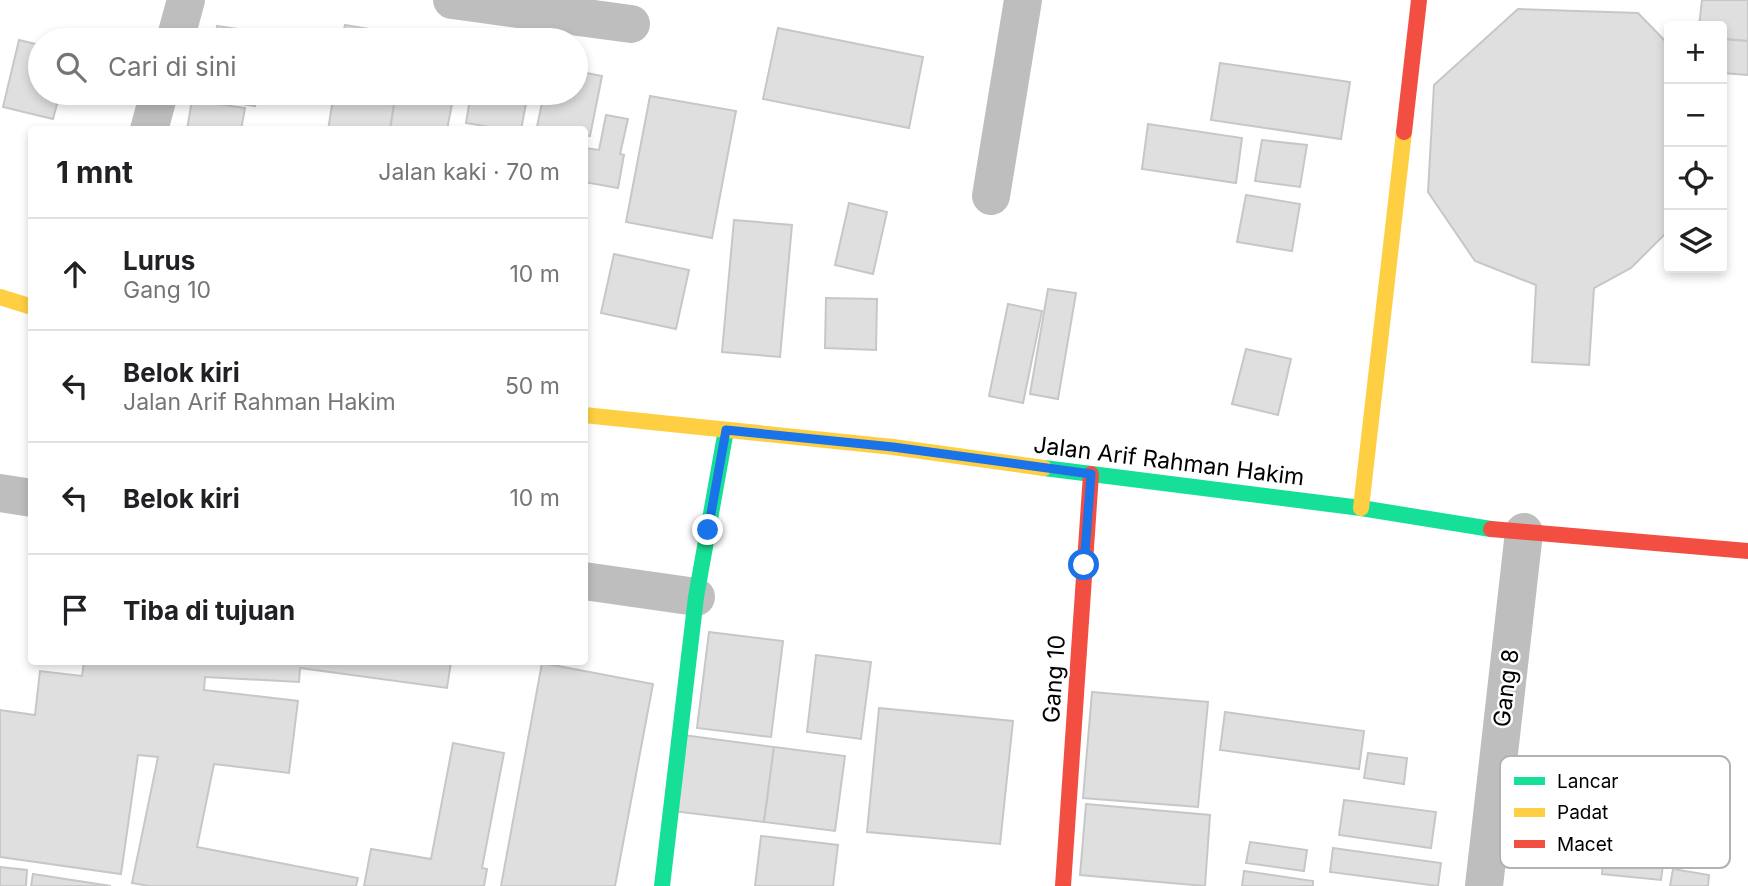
<!DOCTYPE html>
<html lang="id">
<head>
<meta charset="utf-8">
<style>
  :root { --surface:#fff; --page:#f6f6f6; --text:#202124; --muted:#757577; --line:#e0e0e0 }
  body { margin:0; font-family:Inter,sans-serif; background:var(--page); color:var(--text) }
  .controls { position:absolute; right:21px; top:21px; display:grid; overflow:hidden; border-radius:7px; box-shadow:0 4px 10px #0003 }
  .controls button { width:63px; height:63px; display:grid; place-items:center; padding:0; border:0; border-bottom:2px solid var(--line); background:var(--surface); color:var(--text); font:35px sans-serif }
  .stop { position:absolute; width:21px; height:21px; margin:-16px; border:5px solid #1a73e8; border-radius:50%; background:#fff }
  .stop.end { background:#1a73e8; border-color:#fff; box-shadow:0 2px 7px #0008 }
  .list { margin:0; padding:0; list-style:none }
  h2 { display:flex; justify-content:space-between; align-items:center; height:91px; margin:0; padding:0 28px; font-size:30px }
  h2 small { font-size:23px; font-weight:400; color:var(--muted) }
  .list li { display:grid; grid-template-columns:46px 1fr auto; gap:21px; align-items:center; box-sizing:border-box; height:112px; padding:0 28px; border-top:2px solid var(--line) }
  .list b { display:block; font-size:26px; white-space:nowrap }
  .list p { margin:0; font-size:23px; white-space:nowrap; color:var(--muted) }
  .list em { font-size:23px; font-style:normal; color:var(--muted) }
  .icon { flex:none; width:38px; height:38px; fill:none; stroke:currentColor; stroke-width:2; stroke-linecap:round; stroke-linejoin:round }
  .map { position:relative; flex:none; width:1748px; height:886px; overflow:hidden }
  .search { position:absolute; background:var(--surface); box-shadow:0 4px 10px #0003; left:28px; top:28px; width:560px; height:77px; display:flex; align-items:center; gap:18px; box-sizing:border-box; padding:0 24px; border-radius:38px; color:var(--muted); font-size:26px }
  .panel { position:absolute; background:var(--surface); box-shadow:0 4px 10px #0003; left:28px; top:126px; width:560px; height:539px; border-radius:7px }
  .map>svg:first-child { display:block }
</style>
</head>
<body>
<div class="map">
<svg width="1748" height="886" viewBox="0 0 1748 886">
  <rect width="100%" height="100%" fill="#fff"/>
  <g fill="#dfdfdf" stroke="#c7c7c7" stroke-width="2">
    <path d="M 1702,0 L 1748,0 L 1748,41 L 1722,39 L 1722,26 L 1699,26 Z"/>
    <path d="M 1518,9 L 1638,13 L 1669,45 L 1669,230 L 1631,268 L 1594,288 L 1589,365 L 1532,362 L 1536,285 L 1475,261 L 1428,192 L 1434,85 Z"/>
    <path d="M 345,25 L 406,35 L 405,40 L 342,40 Z"/>
    <path d="M 217,26 L 267,33 L 266,40 L 215,40 Z"/>
    <path d="M 778,28 L 923,57 L 909,128 L 763,99 Z"/>
    <path d="M 1722,39 L 1748,41 L 1748,75 L 1722,73 Z"/>
    <path d="M 19,40 L 40,45 L 40,93 L 60,93 L 53,119 L 3,107 Z"/>
    <path d="M 1220,63 L 1350,82 L 1341,139 L 1211,120 Z"/>
    <path d="M 576,71 L 602,76 L 590,136 L 584,135 L 584,130 L 553,130 L 537,127 L 544,93 L 576,93 Z"/>
    <path d="M 207,93 L 258,93 L 255,106 L 206,98 Z"/>
    <path d="M 334,93 L 396,93 L 390,130 L 328,130 Z"/>
    <path d="M 396,93 L 454,93 L 447,130 L 390,130 Z"/>
    <path d="M 471,93 L 528,93 L 521,130 L 507,130 L 466,123 Z"/>
    <path d="M 650,96 L 736,111 L 712,238 L 626,222 Z"/>
    <path d="M 192,100 L 245,108 L 241,130 L 187,130 Z"/>
    <path d="M 606,115 L 628,119 L 620,154 L 624,155 L 618,188 L 584,182 L 584,148 L 599,150 Z"/>
    <path d="M 1148,124 L 1242,138 L 1236,183 L 1142,169 Z"/>
    <path d="M 1262,140 L 1307,145 L 1300,187 L 1255,181 Z"/>
    <path d="M 1246,195 L 1300,204 L 1292,251 L 1237,242 Z"/>
    <path d="M 849,203 L 887,212 L 873,274 L 835,265 Z"/>
    <path d="M 734,220 L 792,225 L 780,357 L 722,352 Z"/>
    <path d="M 614,254 L 689,270 L 676,329 L 601,313 Z"/>
    <path d="M 1048,289 L 1076,293 L 1058,399 L 1030,394 Z"/>
    <path d="M 826,298 L 877,299 L 876,350 L 825,348 Z"/>
    <path d="M 1008,304 L 1042,311 L 1023,403 L 989,396 Z"/>
    <path d="M 1246,349 L 1291,359 L 1278,415 L 1232,404 Z"/>
    <path d="M 709,632 L 783,641 L 771,737 L 697,728 Z"/>
    <path d="M 816,655 L 871,662 L 861,739 L 807,732 Z"/>
    <path d="M 84,662 L 451,662 L 447,688 L 300,668 L 299,682 L 205,677 L 204,690 L 298,701 L 289,773 L 214,764 L 197,847 L 358,878 L 356,886 L 149,886 L 132,883 L 158,757 L 138,755 L 121,874 L 0,857 L 0,710 L 35,715 L 40,671 L 82,676 Z"/>
    <path d="M 542,663 L 653,684 L 615,886 L 501,886 Z"/>
    <path d="M 1092,692 L 1208,702 L 1198,807 L 1083,798 Z"/>
    <path d="M 879,708 L 1013,721 L 1000,844 L 867,832 Z"/>
    <path d="M 1225,712 L 1364,731 L 1359,769 L 1220,750 Z"/>
    <path d="M 683,735 L 774,747 L 764,822 L 672,811 Z"/>
    <path d="M 453,743 L 504,753 L 482,868 L 487,869 L 484,886 L 364,886 L 371,849 L 431,859 Z"/>
    <path d="M 774,747 L 845,756 L 835,831 L 764,822 Z"/>
    <path d="M 1368,753 L 1407,758 L 1404,784 L 1364,778 Z"/>
    <path d="M 1344,800 L 1436,812 L 1431,848 L 1339,835 Z"/>
    <path d="M 1086,804 L 1210,815 L 1205,886 L 1080,875 Z"/>
    <path d="M 761,836 L 838,845 L 833,886 L 755,886 Z"/>
    <path d="M 1250,842 L 1307,850 L 1304,871 L 1246,863 Z"/>
    <path d="M 1333,848 L 1441,863 L 1438,886 L 1330,872 Z"/>
    <path d="M 1604,851 L 1664,857 L 1661,880 L 1602,874 Z"/>
    <path d="M 0,867 L 27,870 L 26,886 L 0,886 Z"/>
    <path d="M 1673,869 L 1709,875 L 1708,886 L 1670,886 Z"/>
    <path d="M 1244,871 L 1313,881 L 1313,886 L 1242,886 Z"/>
    <path d="M 33,874 L 111,886 L 31,886 Z"/>
  </g>
  <g fill="none" stroke-linecap="round" stroke-linejoin="round">
    <g stroke="#bebebe" stroke-width="38">
      <path d="M 452,0 L 631,24"/>
      <path d="M 175,40 L 186,0"/>
      <path d="M 149,130 L 159,93"/>
      <path d="M 991,196 L 1023,0"/>
      <path d="M 0,493 L 32,498"/>
      <path d="M 584,581 L 696,597"/>
      <path d="M 1484,886 L 1524,532"/>
    </g>
    <g stroke="#16e098" stroke-width="16">
      <path d="M 1044,468 L 1361,508 L 1491,529"/>
      <path d="M 662,886 L 696,597 L 726,430"/>
    </g>
    <g stroke="#ffcf43" stroke-width="16">
      <path d="M 0,297 L 32,307"/>
      <path d="M 584,415 L 893,447 L 1044,468"/>
      <path d="M 1361,508 L 1404,132"/>
    </g>
    <g stroke="#f24e42" stroke-width="16">
      <path d="M 1404,132 L 1419,0"/>
      <path d="M 1491,529 L 1748,551"/>
      <path d="M 1063,886 L 1091,474"/>
    </g>
  </g>
  <g fill="none" stroke-linecap="round" stroke-linejoin="round">
    <path stroke="#1a73e8" stroke-width="9" d="M 708,530 L 726,430 L 893,447 L 1091,474 L 1084,565"/>
  </g>
  <g text-anchor="middle" stroke-width="5" stroke-linejoin="round" paint-order="stroke">
    <g font-size="23" fill="#000" stroke="#fff">
      <text transform="translate(1169 461) rotate(7)" y="8">Jalan Arif Rahman Hakim</text>
      <text transform="translate(1054 679) rotate(-86)" y="8">Gang 10</text>
      <text transform="translate(1506 688) rotate(-83)" y="8">Gang 8</text>
    </g>
  </g>
  <rect x="1500" y="756" width="230" height="112" rx="10" fill="#fff" stroke="#b2b2b2" stroke-width="2"/>
  <rect x="1514" y="777" width="31" height="8" fill="#16e098"/>
  <rect x="1514" y="808" width="31" height="9" fill="#ffcf43"/>
  <rect x="1514" y="840" width="31" height="8" fill="#f24e42"/>
  <g font-size="19" fill="#000">
    <text x="1557" y="788">Lancar</text>
    <text x="1557" y="819">Padat</text>
    <text x="1557" y="851">Macet</text>
  </g>
</svg>
<div class="controls">
<button>+</button>
<button>−</button>
<button><svg class="icon" aria-label="locate" viewBox="0 0 24 24"><circle cx="12" cy="12" r="6"/><path d="M12 2v4M12 18v4M2 12h4M18 12h4"/></svg></button>
<button><svg class="icon" aria-label="layers" viewBox="0 0 24 24"><path d="M12 4l9 5-9 5-9-5zM3 14l9 5 9-5"/></svg></button>
</div>
<div class="stop" style="left:1084px;top:565px"></div>
<div class="stop end" style="left:708px;top:530px"></div>
<div class="search"><svg class="icon" aria-label="search" viewBox="0 0 24 24"><circle cx="10" cy="10" r="6"/><path d="M15 15l6 6"/></svg>Cari di sini</div>
<section class="panel">
<h2>1 mnt<small>Jalan kaki · 70 m</small></h2>
<ul class="list">
<li><svg class="icon" aria-label="ahead" viewBox="0 0 24 24"><path d="M12 20V5M6 11l6-6 6 6"/></svg><div><b>Lurus</b><p>Gang 10</p></div><em>10 m</em></li>
<li><svg class="icon" aria-label="left" viewBox="0 0 24 24"><path d="M17 20v-9H6M10 6l-5 5 5 5"/></svg><div><b>Belok kiri</b><p>Jalan Arif Rahman Hakim</p></div><em>50 m</em></li>
<li><svg class="icon" aria-label="left" viewBox="0 0 24 24"><path d="M17 20v-9H6M10 6l-5 5 5 5"/></svg><div><b>Belok kiri</b></div><em>10 m</em></li>
<li><svg class="icon" aria-label="arrive" viewBox="0 0 24 24"><path d="M6 21V4h12l-3 4 3 4H6"/></svg><div><b>Tiba di tujuan</b></div></li>
</ul>
</section>
</div>
</body>
</html>
